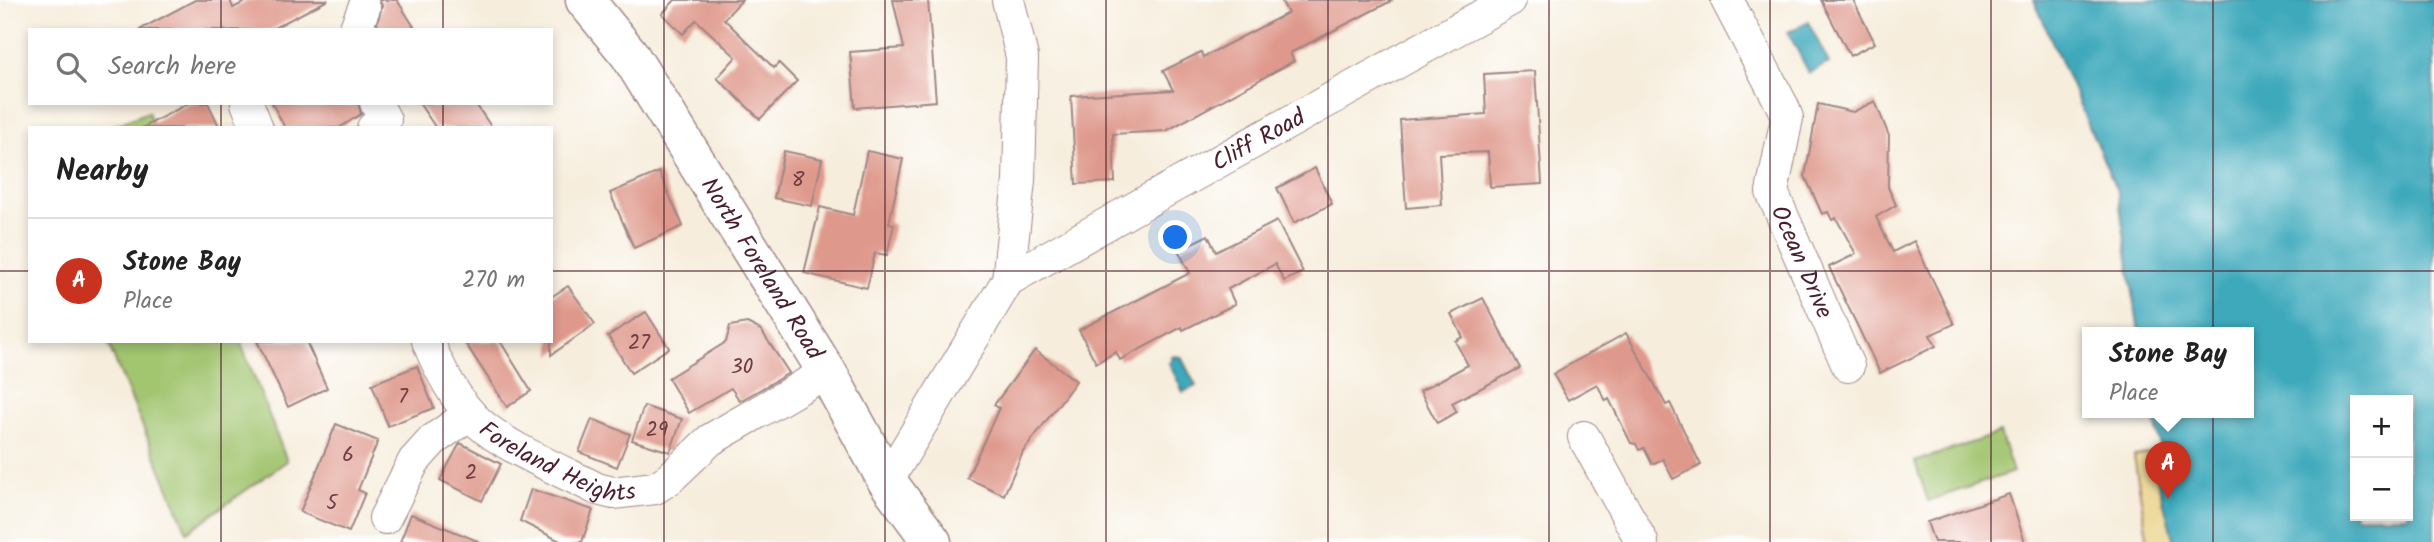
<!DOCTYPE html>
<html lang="en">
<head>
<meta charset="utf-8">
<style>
  :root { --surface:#fff; --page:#f2f2f2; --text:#222; --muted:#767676; --line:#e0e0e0; --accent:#c8321e }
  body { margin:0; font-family:Kalam,sans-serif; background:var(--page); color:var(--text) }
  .controls { position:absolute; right:21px; bottom:21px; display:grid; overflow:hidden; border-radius:0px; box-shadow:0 4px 10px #0003 }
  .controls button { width:63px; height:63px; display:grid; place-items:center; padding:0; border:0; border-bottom:2px solid var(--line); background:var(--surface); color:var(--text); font:35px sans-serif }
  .you { position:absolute; left:1176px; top:238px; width:24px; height:24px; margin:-18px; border:5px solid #fff; border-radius:50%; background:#1a73e8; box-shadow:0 0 0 10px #1a73e833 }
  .badge { display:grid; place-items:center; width:46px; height:46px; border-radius:50%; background:var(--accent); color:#fff; font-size:23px; font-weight:700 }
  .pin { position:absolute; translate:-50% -58px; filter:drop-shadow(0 2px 4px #0008) }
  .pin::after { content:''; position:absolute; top:37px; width:24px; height:21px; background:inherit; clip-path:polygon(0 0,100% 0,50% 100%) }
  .popup { position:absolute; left:2082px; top:327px; width:172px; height:91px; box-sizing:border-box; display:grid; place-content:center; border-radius:0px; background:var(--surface); filter:drop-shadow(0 2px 5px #0005); font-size:23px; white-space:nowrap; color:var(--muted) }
  .popup b { font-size:26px; color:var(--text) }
  .popup::after { content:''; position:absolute; left:50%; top:100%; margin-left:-14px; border:14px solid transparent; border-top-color:var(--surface) }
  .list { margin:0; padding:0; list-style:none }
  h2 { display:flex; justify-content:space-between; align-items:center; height:91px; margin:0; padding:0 28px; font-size:30px }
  h2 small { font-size:23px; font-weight:400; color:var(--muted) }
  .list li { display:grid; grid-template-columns:46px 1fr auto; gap:21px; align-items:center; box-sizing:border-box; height:126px; padding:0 28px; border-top:2px solid var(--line) }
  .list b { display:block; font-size:26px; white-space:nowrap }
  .list p { margin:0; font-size:23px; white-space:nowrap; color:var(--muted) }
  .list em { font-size:23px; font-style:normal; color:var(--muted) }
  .icon { flex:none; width:38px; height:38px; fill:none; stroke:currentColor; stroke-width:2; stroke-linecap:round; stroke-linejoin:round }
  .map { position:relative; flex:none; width:2434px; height:542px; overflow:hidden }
  .search { position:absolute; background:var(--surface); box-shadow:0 4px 10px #0003; left:28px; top:28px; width:525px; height:77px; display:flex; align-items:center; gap:18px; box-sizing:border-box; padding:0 24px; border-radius:0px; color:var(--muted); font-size:26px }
  .panel { position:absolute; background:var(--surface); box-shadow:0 4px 10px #0003; left:28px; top:126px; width:525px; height:217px; border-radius:0px }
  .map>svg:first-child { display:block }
</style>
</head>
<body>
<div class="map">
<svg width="2434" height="542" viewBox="0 0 2434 542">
  <rect width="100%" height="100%" fill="#fff"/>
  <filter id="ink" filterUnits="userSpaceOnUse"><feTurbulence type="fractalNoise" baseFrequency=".0143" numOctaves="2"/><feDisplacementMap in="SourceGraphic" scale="14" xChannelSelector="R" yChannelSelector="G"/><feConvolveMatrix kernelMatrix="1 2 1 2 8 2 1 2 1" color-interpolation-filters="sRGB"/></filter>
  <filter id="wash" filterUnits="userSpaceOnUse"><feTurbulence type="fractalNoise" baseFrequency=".00686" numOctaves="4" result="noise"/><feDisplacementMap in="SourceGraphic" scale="28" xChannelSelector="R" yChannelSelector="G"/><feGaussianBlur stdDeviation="1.57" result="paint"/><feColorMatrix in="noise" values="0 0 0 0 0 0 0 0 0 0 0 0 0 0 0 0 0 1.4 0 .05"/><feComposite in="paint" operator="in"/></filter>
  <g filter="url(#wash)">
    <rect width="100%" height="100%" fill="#f6eddc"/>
    <g fill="#a2c56f" stroke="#76724d" stroke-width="2">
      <path d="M 148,112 L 154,128 L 108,128 Z"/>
      <path d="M 107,341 L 240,341 L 287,461 L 187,532 Z"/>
      <path d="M 2000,433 L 2013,472 L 1928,501 L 1915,462 Z"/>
    </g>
    <path fill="#eeda9e" stroke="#9c7c64" stroke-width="2" d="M 2167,450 L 2222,542 L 2148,542 L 2134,456 Z"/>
    <g fill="#3ca9bb" stroke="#436473" stroke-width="2" fill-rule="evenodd">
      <path d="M 2034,0 L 2434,0 L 2434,542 L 2174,542 L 2154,467 L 2160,447 L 2154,413 L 2248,413 L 2248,333 L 2139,333 L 2118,193 ZM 2355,400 L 2408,400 L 2408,516 L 2355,516 Z"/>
      <path d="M 1808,22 L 1829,63 L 1809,73 L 1788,32 Z"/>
      <path d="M 1172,356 L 1181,357 L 1196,386 L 1183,392 L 1169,363 L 1171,362 Z"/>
    </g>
    <g id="blocks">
      <g fill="#df998c">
        <path d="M 195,0 L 230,0 L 233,8 L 249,0 L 328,0 L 270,30 L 139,30 Z"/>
        <path d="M 380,0 L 397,0 L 416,30 L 381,30 L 377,24 L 382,6 Z"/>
        <path d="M 675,0 L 742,0 L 724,19 L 774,68 L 779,63 L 797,81 L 760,119 L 717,78 L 736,57 L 696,20 L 683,34 L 662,14 Z"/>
        <path d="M 893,0 L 928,0 L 936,101 L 855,108 L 850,52 L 904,48 Z"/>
        <path d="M 1281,0 L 1393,0 L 1290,53 L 1294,61 L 1166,131 L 1113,134 L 1115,182 L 1076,184 L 1071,96 L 1173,90 L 1163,71 L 1201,52 L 1203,57 L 1288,13 Z"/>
        <path d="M 1821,0 L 1853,0 L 1875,43 L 1850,56 Z"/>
        <path d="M 1535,71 L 1542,184 L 1490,187 L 1488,152 L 1439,154 L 1442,205 L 1406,208 L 1400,120 L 1486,114 L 1484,74 Z"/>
        <path d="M 1875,101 L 1889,136 L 1888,187 L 1896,205 L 1876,217 L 1893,252 L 1914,241 L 1954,324 L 1930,335 L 1936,346 L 1880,373 L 1829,267 L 1856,254 L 1836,218 L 1832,220 L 1828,212 L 1822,214 L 1805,176 L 1818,104 L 1853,112 Z"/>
        <path d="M 189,103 L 208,103 L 220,128 L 142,128 Z"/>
        <path d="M 272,103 L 358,103 L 361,114 L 339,128 L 285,128 Z"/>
        <path d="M 419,103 L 475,103 L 492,128 L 436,128 Z"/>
        <path d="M 784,151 L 822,159 L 812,206 L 774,198 Z"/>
        <path d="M 867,151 L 903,159 L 889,223 L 894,224 L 887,255 L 875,253 L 867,288 L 804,273 L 820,207 L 853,215 Z"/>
        <path d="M 1315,168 L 1332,204 L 1294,223 L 1277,188 Z"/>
        <path d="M 659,172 L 683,226 L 634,248 L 610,193 Z"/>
        <path d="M 1277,221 L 1303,272 L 1284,281 L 1275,264 L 1228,289 L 1235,304 L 1183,330 L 1182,327 L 1120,360 L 1116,352 L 1096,363 L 1079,330 L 1190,273 L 1178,250 L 1208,235 L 1216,252 Z"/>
        <path d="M 568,286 L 595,324 L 551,355 L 551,297 Z"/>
        <path d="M 1483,298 L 1520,368 L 1452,403 L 1457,412 L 1437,423 L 1420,391 L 1468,365 L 1455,341 L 1463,337 L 1451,314 Z"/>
        <path d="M 646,312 L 669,348 L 631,373 L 608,336 Z"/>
        <path d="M 747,323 L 761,330 L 789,373 L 740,401 L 731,388 L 689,413 L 668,378 L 726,342 L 730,326 Z"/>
        <path d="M 1626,333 L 1666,405 L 1670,403 L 1701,465 L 1673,479 L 1663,459 L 1652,464 L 1644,448 L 1639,450 L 1636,444 L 1631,443 L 1609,399 L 1606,401 L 1597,384 L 1568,400 L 1553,374 Z"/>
        <path d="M 257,341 L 306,341 L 327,388 L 288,407 Z"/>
        <path d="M 464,341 L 500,341 L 531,391 L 507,407 Z"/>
        <path d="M 1035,350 L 1076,381 L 1023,452 L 1004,495 L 967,478 L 999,408 L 994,405 Z"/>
        <path d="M 417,366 L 434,408 L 388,426 L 372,384 Z"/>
        <path d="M 644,406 L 682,419 L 670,452 L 632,440 Z"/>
        <path d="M 592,419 L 630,434 L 617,467 L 579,452 Z"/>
        <path d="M 336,424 L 378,441 L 358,490 L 365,493 L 349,532 L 300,512 Z"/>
        <path d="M 460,443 L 501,464 L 482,501 L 440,480 Z"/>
        <path d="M 531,489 L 593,510 L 582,542 L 562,542 L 520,521 Z"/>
        <path d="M 2009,494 L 2025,542 L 1934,542 L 1927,522 Z"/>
        <path d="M 411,514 L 478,541 L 477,542 L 400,542 Z"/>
      </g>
    </g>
  </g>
  <g filter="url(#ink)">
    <use href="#blocks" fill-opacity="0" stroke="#a08684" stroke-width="2"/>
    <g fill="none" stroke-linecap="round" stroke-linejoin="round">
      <defs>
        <g id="minor">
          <path id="s1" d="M 1727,0 L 1783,107 L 1787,118 L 1772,192 L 1848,366"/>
          <path d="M 355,30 L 364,8"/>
          <path d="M 247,103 L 257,128"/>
          <path d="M 373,128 L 385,120 L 376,103"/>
          <path id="s2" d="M 1008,280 L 1149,200 L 1510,0"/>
          <path id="s3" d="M 428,341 C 438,367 458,405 479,423 C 507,448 562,471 597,489 L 613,493 L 655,488 L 669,479 L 710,440 L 827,372"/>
          <path d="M 1584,437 L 1642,542"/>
          <path d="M 887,481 L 1008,280 L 1019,181 L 1022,57 L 1008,0"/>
          <path d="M 385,518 L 414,461 L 433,440 L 470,414"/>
        </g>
        <g id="major">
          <path id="s4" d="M 585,0 L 629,54 L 827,372 L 887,481 L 932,542"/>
        </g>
      </defs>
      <use href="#minor" stroke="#a08684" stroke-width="34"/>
      <use href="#major" stroke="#a08684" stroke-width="41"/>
      <use href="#minor" stroke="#fff" stroke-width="32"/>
      <use href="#major" stroke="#fff" stroke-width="38"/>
    </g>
  </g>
  <path fill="none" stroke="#4a1f2b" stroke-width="2" stroke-opacity="0.55" d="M 221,0 L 221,30M 443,0 L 443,30M 664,0 L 664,542M 885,0 L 885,542M 1106,0 L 1106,542M 1328,0 L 1328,542M 1549,0 L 1549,542M 1770,0 L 1770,542M 1991,0 L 1991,542M 2213,0 L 2213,542M 221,103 L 221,128M 443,103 L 443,128M 0,271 L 30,271M 551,271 L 2434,271M 221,341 L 221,542M 443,341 L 443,542"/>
  <g text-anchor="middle" stroke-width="7" stroke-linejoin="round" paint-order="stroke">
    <g font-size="21" fill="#6f3e43">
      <text x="798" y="186">8</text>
      <text x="639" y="349">27</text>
      <text x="742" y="373">30</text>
      <text x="403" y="403">7</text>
      <text x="657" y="436">29</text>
      <text x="348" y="461">6</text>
      <text x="471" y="479">2</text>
      <text x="332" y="509">5</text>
    </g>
    <g font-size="24" fill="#4a1f2b" stroke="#fff">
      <text dy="8" stroke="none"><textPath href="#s2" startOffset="287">Cliff Road</textPath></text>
      <text dy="8" stroke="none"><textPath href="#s1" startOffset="284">Ocean Drive</textPath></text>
      <text dy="8" stroke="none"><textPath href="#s4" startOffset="322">North Foreland Road</textPath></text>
      <text dy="8" stroke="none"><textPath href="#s3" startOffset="187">Foreland Heights</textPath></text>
    </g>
  </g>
</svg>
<div class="controls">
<button>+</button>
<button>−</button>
</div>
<div class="you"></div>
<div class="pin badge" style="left:2168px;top:499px">A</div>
<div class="popup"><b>Stone Bay</b>Place</div>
<div class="search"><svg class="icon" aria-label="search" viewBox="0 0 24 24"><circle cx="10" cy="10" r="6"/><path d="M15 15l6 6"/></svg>Search here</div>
<section class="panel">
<h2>Nearby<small></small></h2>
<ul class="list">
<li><span class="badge">A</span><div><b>Stone Bay</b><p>Place</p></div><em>270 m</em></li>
</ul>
</section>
</div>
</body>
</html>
